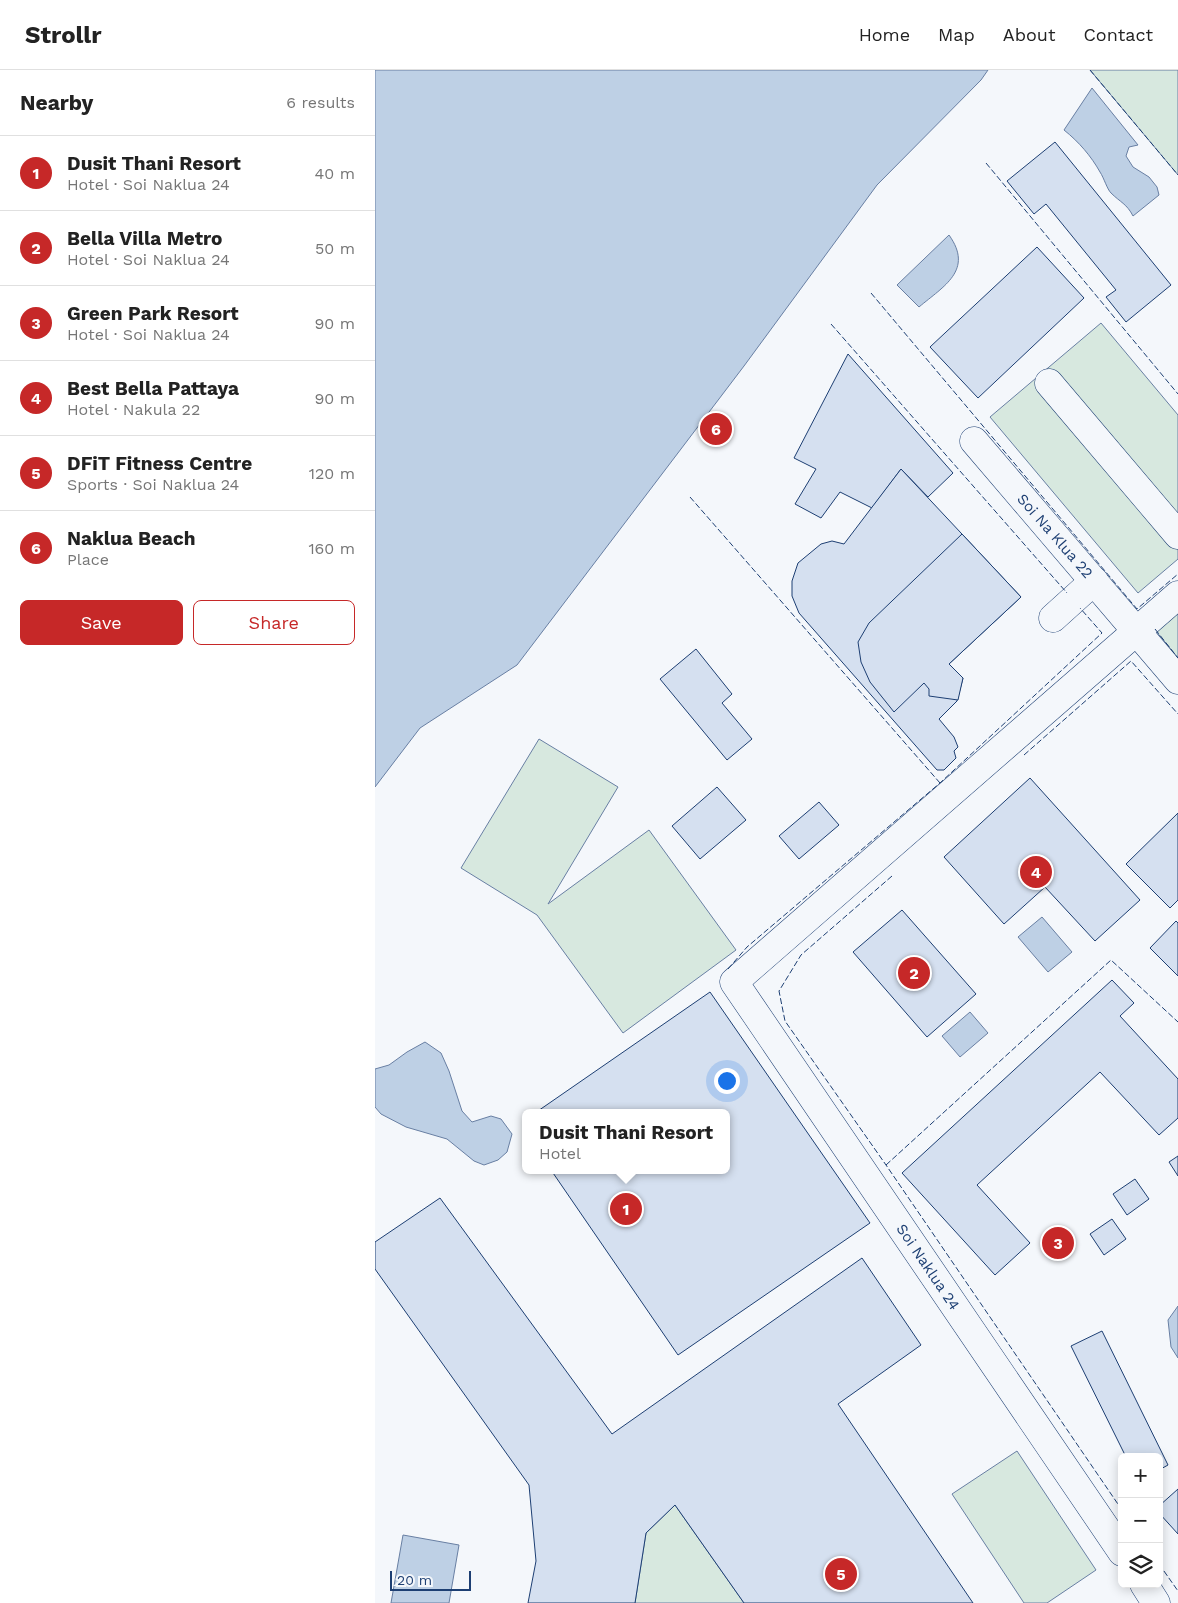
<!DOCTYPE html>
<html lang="en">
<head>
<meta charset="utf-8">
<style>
  :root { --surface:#fff; --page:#f2f2f2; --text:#222; --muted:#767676; --line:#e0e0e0; --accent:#c62828 }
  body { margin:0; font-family:"Work Sans",sans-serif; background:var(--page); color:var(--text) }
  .controls { position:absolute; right:15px; bottom:15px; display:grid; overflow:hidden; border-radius:8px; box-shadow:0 2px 12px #0003 }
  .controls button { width:45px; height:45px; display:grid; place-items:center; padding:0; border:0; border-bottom:1px solid var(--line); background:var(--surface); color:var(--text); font:25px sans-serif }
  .scale { position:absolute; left:15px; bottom:12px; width:81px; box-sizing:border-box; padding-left:5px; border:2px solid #1d3f73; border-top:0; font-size:14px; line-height:18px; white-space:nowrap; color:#1d3f73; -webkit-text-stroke:4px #f4f7fb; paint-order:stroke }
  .you { position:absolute; left:351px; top:1010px; width:18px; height:18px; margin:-12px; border:4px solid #fff; border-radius:50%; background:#1a73e8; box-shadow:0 0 0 8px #1a73e833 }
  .badge { display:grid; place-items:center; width:32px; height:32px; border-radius:50%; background:var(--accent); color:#fff; font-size:16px; font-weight:700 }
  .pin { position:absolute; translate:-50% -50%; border:2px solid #fff; box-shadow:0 1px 5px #0006 }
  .popup { position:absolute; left:147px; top:1039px; width:208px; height:65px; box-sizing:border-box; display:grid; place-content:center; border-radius:8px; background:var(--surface); filter:drop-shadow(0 1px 4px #0005); font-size:16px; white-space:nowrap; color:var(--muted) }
  .popup b { font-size:19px; color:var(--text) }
  .popup::after { content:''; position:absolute; left:50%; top:100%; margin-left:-10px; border:10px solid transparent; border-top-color:var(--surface) }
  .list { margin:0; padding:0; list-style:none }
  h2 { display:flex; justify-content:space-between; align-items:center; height:65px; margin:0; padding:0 20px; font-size:21px }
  h2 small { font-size:16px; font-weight:400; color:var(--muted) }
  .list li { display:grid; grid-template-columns:32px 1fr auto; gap:15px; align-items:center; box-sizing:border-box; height:75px; padding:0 20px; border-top:1px solid var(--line) }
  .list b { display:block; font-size:19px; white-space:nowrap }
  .list p { margin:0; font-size:16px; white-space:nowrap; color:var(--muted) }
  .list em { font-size:16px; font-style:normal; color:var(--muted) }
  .actions { display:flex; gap:10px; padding:15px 20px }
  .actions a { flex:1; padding:11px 0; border:1px solid var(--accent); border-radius:8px; text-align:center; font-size:18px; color:var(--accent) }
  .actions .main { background:var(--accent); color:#fff }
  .icon { flex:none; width:28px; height:28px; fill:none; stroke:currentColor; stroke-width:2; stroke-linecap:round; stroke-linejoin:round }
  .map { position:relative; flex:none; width:803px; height:1533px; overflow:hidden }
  header { display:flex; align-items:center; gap:30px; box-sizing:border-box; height:70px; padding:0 25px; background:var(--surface); border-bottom:1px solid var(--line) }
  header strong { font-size:24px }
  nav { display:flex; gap:28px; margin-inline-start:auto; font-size:18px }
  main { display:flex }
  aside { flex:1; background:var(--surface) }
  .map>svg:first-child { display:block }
</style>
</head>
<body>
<header>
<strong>Strollr</strong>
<nav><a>Home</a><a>Map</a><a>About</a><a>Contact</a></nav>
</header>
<main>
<aside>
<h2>Nearby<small>6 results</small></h2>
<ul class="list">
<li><span class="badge">1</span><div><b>Dusit Thani Resort</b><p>Hotel · Soi Naklua 24</p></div><em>40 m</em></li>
<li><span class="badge">2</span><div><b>Bella Villa Metro</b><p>Hotel · Soi Naklua 24</p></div><em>50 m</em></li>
<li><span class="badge">3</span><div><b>Green Park Resort</b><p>Hotel · Soi Naklua 24</p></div><em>90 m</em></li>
<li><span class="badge">4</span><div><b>Best Bella Pattaya</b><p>Hotel · Nakula 22</p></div><em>90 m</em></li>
<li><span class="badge">5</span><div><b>DFiT Fitness Centre</b><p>Sports · Soi Naklua 24</p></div><em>120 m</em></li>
<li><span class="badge">6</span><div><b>Naklua Beach</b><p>Place</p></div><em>160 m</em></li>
</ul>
<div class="actions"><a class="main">Save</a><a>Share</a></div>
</aside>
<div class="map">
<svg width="803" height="1533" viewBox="0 0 803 1533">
  <rect width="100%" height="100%" fill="#f4f7fb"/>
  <g fill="#d7e8df" stroke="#687fa3">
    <path d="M 715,0 L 803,0 L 803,105 Z"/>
    <path d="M 726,253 L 803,345 L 803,489 L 763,523 L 615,347 Z"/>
    <path d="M 803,540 L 803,588 L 780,560 Z"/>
    <path d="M 164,669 L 243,717 L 173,834 L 274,760 L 361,880 L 248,963 L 162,845 L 86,798 Z"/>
    <path d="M 642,1381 L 721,1500 L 672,1533 L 649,1533 L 577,1424 Z"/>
    <path d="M 300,1435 L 369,1533 L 260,1533 L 271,1463 Z"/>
  </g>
  <g fill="#bed0e5" stroke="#687fa3">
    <path d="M 0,0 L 613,0 L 606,10 L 502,115 L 369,296 L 142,595 L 45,658 L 0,717 Z"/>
    <path d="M 717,18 L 763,75 L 754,77 L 751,86 L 758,97 L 774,107 L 782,117 L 784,125 L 758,146 C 752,134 745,132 736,123 C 732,119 729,108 725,102 C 716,86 704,72 689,60 Z"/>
    <path d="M 574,165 C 599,200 569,216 544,237 L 522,215 Z"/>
    <path d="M 667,847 L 697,882 L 673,902 L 643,867 Z"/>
    <path d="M 595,942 L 613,963 L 585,987 L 567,966 Z"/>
    <path d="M 50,972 L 66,983 L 74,1001 L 87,1041 L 97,1052 L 116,1046 L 126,1049 L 137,1064 L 132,1082 L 123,1090 L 109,1095 L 99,1091 L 72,1069 L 31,1057 L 6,1044 L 0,1037 L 0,999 L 14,995 L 32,982 Z"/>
    <path d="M 803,1236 L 803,1288 L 796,1277 L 793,1250 Z"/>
    <path d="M 28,1465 L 84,1475 L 74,1533 L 16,1533 Z"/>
  </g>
  <g fill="#d5e0f0" stroke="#1d3f73">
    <path d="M 680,72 L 796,215 L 751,252 L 731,227 L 741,220 L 671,134 L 659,144 L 632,111 Z"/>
    <path d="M 662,177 L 709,228 L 603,328 L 555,277 Z"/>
    <path d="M 473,284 L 578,403 L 553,427 L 526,399 L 497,438 L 465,422 L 446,448 L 420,434 L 441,399 L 419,388 Z"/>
    <path d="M 526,399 L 646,527 L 574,594 L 588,608 L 582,631 L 564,649 L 579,667 L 583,677 L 579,681 L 581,688 L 569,700 L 562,700 L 424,543 L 417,526 L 417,511 L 423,493 L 446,474 L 457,471 L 469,474 Z"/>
    <path d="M 587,464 L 646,527 L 574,594 L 588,608 L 583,630 L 554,626 L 554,619 L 549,613 L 519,642 L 495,612 L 486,592 L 483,572 L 494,553 Z"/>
    <path d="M 321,579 L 357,624 L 347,633 L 377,669 L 352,690 L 285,609 Z"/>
    <path d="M 655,708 L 765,830 L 720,871 L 670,817 L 629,854 L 569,787 Z"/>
    <path d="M 342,717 L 371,750 L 325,789 L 297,756 Z"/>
    <path d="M 444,732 L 464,755 L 424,789 L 404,766 Z"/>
    <path d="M 803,743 L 803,830 L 795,838 L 751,794 Z"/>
    <path d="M 527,840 L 601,924 L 552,967 L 478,882 Z"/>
    <path d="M 801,851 L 803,853 L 803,906 L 775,878 Z"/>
    <path d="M 737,910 L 759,933 L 745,946 L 803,1009 L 803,1048 L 784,1065 L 725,1002 L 602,1115 L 655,1173 L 620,1205 L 527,1103 Z"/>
    <path d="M 335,922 L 495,1153 L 303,1285 L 176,1100 L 351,1100 L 351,1043 L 160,1043 Z"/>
    <path d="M 803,1086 L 803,1106 L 794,1092 Z"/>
    <path d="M 760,1109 L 774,1129 L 752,1145 L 738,1124 Z"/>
    <path d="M 65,1128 L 237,1364 L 487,1188 L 546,1275 L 463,1334 L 598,1533 L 369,1533 L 300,1435 L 271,1463 L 260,1533 L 153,1533 L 161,1491 L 154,1415 L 0,1199 L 0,1172 Z"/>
    <path d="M 737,1149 L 751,1169 L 729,1185 L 715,1164 Z"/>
    <path d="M 727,1261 L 793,1395 L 784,1400 L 784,1387 L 751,1387 L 696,1276 Z"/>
    <path d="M 803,1419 L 803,1464 L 784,1443 L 784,1436 Z"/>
  </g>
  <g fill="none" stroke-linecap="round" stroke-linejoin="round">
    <defs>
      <g id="minor">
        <path d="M 674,313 L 803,465"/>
        <path d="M 599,371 L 803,610"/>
        <path d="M 678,548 L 719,511"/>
        <path d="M 747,1482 L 359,912 L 803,525"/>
        <path d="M 769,1514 L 781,1533"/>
      </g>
    </defs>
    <use href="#minor" stroke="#1d3f73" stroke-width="29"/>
    <use href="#minor" stroke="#f4f7fb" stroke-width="28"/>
    <g stroke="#1d3f73" stroke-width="1" stroke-dasharray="6 2.5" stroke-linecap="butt">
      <path d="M 715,0 L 803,105"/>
      <path d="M 611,93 L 803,324"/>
      <path d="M 496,223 L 762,539 L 803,504"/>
      <path d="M 456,254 L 692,523"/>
      <path d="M 315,427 L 565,713"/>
      <path d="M 780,559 L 803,588"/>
      <path d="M 649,685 L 756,591 L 803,644"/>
      <path d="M 517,806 L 426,885 L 404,921 L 410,951 L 511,1095 L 747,1440"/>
      <path d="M 353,899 L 372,877 L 565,713 L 727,563 L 705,538"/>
      <path d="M 511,1095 L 736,890 L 803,952"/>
      <path d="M 784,1494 L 803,1521"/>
    </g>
  </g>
  <g text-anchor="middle" stroke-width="4" stroke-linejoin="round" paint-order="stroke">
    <g font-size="15" fill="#1d3f73" stroke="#f4f7fb">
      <text transform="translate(680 466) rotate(49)" y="5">Soi Na Klua 22</text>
      <text transform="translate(553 1197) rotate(56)" y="5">Soi Naklua 24</text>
    </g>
  </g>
</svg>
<div class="controls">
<button>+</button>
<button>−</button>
<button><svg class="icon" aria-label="layers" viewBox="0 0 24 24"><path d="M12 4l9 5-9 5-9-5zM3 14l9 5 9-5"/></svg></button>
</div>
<div class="scale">20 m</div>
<div class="you"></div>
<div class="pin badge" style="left:251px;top:1139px">1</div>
<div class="popup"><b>Dusit Thani Resort</b>Hotel</div>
<div class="pin badge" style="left:539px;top:903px">2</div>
<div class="pin badge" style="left:683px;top:1173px">3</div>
<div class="pin badge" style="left:661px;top:802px">4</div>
<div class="pin badge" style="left:466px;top:1504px">5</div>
<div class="pin badge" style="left:341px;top:359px">6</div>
</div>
</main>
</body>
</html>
